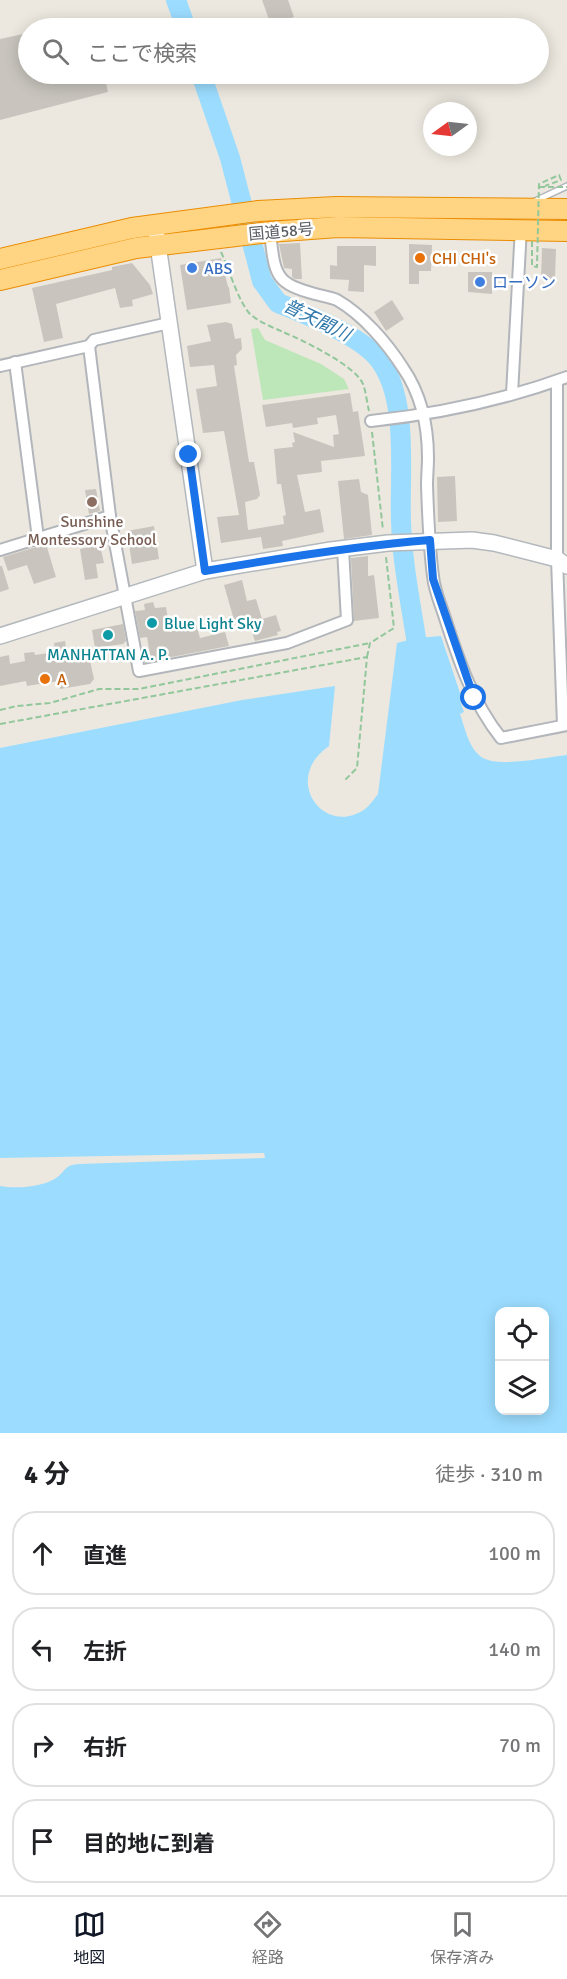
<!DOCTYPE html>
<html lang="ja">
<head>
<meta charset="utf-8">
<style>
  :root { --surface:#fff; --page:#f6f6f6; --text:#202124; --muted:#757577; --line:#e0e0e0; --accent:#111827 }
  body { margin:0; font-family:Signika,"Noto Sans JP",sans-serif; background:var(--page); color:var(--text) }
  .controls { position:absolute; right:18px; bottom:18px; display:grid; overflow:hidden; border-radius:12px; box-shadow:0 3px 15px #0003 }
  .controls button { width:54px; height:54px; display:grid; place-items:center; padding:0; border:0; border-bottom:2px solid var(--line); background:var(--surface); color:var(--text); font:30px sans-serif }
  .compass { position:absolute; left:423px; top:102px; width:54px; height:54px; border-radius:50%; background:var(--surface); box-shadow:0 3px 15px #0003; rotate:255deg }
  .stop { position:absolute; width:18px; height:18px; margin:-14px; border:4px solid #1a73e8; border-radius:50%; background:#fff }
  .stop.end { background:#1a73e8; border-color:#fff; box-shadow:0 2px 6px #0008 }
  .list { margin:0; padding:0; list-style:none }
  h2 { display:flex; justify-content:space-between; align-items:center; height:78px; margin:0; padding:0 24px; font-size:26px }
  h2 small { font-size:20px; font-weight:400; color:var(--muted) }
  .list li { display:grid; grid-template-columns:39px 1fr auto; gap:18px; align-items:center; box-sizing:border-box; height:84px; margin:0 12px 12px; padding:0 12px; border:2px solid var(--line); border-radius:24px }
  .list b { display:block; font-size:22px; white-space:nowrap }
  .list em { font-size:20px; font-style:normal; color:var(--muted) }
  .icon { flex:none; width:33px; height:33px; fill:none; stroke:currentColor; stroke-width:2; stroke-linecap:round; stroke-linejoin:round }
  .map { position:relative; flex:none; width:567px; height:1433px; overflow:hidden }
  .search { position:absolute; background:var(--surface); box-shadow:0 3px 15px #0003; left:18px; right:18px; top:18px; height:66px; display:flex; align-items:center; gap:15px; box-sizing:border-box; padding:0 21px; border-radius:33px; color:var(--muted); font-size:22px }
  .sheet { height:462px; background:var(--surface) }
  nav { display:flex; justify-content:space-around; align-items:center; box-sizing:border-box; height:84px; border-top:2px solid var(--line); background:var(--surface); font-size:16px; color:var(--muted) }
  nav a { display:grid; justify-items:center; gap:3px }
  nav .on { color:var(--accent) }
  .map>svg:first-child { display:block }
</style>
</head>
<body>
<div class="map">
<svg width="567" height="1433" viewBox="0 0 567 1433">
  <rect width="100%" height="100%" fill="#ece8df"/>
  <path fill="#bde6b9" d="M 258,328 L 265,340 L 321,364 L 344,379 L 349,389 L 263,400 L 251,329 Z"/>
  <path fill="#9cddff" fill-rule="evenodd" d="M 441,636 L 462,699 L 460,701 L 464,712 L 460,714 C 465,728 468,746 480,756 C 495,769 547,757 567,755 L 567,1433 L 0,1433 L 0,1186 C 16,1189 43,1187 56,1178 C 67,1170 64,1165 79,1164 L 265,1158 L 264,1153 L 0,1158 L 0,748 L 242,700 L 335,686 L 329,746 C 281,779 324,838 365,809 C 370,805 374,799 378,794 L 397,643 L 416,638 ZM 500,1312 L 544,1312 L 544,1410 L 500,1410 Z"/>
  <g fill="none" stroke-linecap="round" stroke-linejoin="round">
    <g stroke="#9cddff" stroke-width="20">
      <path d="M 176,0 L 186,28"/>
      <path d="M 201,74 L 230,158 L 262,281 L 278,303 C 307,315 357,334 377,357 C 410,396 399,473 401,521 C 402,560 410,600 416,638"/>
    </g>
  </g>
  <g fill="#c9c5be">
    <path d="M 262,0 L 288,0 L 294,17 L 271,25 Z"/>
    <path d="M 91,19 L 93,28 L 65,28 L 64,25 Z"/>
    <path d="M 28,33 L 28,74 L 104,74 L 108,92 L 0,120 L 0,39 Z"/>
    <path d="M 300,243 L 302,279 L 295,279 L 292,277 L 292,269 L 284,268 L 279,244 Z"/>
    <path d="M 409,244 L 432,245 L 431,271 L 419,271 L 419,284 L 409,284 Z"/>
    <path d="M 337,246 L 376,246 L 376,266 L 364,265 L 364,292 L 348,291 L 349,280 L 330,279 L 330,265 L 337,266 Z"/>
    <path d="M 542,248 L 556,249 L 555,279 L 541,279 Z"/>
    <path d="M 221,258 L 228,287 L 229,287 L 231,303 L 187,310 L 180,265 Z"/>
    <path d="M 132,263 L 150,285 L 153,294 L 132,300 L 133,306 L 120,308 L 115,288 L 56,304 L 63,338 L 44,342 L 32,288 L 112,270 L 112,267 Z"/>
    <path d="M 468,272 L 492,272 L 492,294 L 468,292 Z"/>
    <path d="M 392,300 L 404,319 L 386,331 L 374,312 Z"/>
    <path d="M 226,322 L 232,324 L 235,339 L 241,338 L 242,349 L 236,355 L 237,365 L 234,366 L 249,462 L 254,462 L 260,495 L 257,499 L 245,502 L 248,530 L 284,524 L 283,516 L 286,515 L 281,484 L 277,484 L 274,449 L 293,447 L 292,443 L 295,442 L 293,432 L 334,447 L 333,435 L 339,434 L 336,415 L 317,418 L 318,424 L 293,428 L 292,423 L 266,427 L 262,405 L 350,393 L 353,412 L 358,411 L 365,456 L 321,461 L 322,472 L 297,475 L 305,512 L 320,509 L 324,532 L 282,541 L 283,546 L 263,549 L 261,537 L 221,543 L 217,517 L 239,515 L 224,431 L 203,433 L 196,389 L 217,386 L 214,365 L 190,367 L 187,346 L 211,341 L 207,325 Z"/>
    <path d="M 455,476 L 457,521 L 438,522 L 437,477 Z"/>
    <path d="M 359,479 L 361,492 L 368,495 L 372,535 L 344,539 L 338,481 Z"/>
    <path d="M 96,489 L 100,511 L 89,514 L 85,490 Z"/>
    <path d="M 154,526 L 159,559 L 132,564 L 127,531 Z"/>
    <path d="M 46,544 L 56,577 L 34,584 L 27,565 L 8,571 L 3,557 Z"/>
    <path d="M 100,545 L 104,563 L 96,564 L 98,578 L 85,580 L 80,549 Z"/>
    <path d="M 368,556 L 368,576 L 374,575 L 379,618 L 354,621 L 351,558 Z"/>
    <path d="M 0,566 L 2,566 L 9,589 L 0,592 Z"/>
    <path d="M 242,580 L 247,601 L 256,599 L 262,619 L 276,615 L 281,631 L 277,632 L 278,635 L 255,641 L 247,617 L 234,620 L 224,585 Z"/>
    <path d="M 153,602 L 155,608 L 166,607 L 170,632 L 196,624 L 200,638 L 225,632 L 229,646 L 151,661 L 147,637 L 140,638 L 135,611 L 145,610 L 144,604 Z"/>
    <path d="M 123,624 L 126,641 L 123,644 L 95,648 L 92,630 Z"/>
    <path d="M 65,641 L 68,660 L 89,656 L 94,679 L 90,684 L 60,689 L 59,681 L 27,686 L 26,681 L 0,686 L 0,657 L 9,655 L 10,664 L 25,661 L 24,653 L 34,652 L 35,655 L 55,652 L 54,643 Z"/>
  </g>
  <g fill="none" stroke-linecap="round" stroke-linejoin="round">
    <defs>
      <path id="lane" d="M 533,202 L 567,186"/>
      <g id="street">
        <path d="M 271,241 C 275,278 279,284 315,294 C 322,296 330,297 337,300 C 363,315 387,343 403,368 C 421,394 428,426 428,458 C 428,467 427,476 427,485 C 428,515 429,546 433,576 C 434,589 440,603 444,615 C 458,658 472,702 501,738 L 567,725"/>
        <path d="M 89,346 L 94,340 L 169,323"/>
        <path d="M 15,362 L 38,538"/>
        <path d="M 0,366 L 89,346 L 110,516 L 139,671 L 287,643 L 347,620 L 343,549"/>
        <path d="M 557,381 L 557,559 L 563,725"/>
        <path d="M 512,394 L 521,227"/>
        <path d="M 371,421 C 437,414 504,400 567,377"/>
        <path d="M 0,550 L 110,516"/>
      </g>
      <g id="secondary">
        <path d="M 155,224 L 205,571"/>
        <path d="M 0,636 L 205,571 L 331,550 L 388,543 L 472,540 L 494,543 L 557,559 L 567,566"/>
      </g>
      <g id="highway">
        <path d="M 0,259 L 132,228 L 258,211 L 336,207 L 567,209"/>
        <path d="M 0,280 L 136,248 L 270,232 L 338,227 L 567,231"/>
      </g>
    </defs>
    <use href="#lane" stroke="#b2b6bb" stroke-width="8"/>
    <use href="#street" stroke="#b2b6bb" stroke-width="14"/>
    <use href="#secondary" stroke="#b3b8bd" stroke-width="18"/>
    <use href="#highway" stroke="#eb8c00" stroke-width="22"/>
    <g stroke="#92c79c" stroke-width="2" stroke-dasharray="6 3" stroke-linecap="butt">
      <path d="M 221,252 C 229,269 238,301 250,314 C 259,322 272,327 283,332 C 302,340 355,365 363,384 C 366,392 367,403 369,411"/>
      <path d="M 372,432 L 383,530"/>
      <path d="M 367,657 L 370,643 L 394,628 L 386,557"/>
      <path d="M 0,710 L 17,706 L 50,703 L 99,689 L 139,689 L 370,643"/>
      <path d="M 0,724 L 367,657 L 357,768 L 345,780"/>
    </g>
    <use href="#lane" stroke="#fff" stroke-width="5"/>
    <use href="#street" stroke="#fff" stroke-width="10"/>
    <use href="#secondary" stroke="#fff" stroke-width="15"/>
    <use href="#highway" stroke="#ffd483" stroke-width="20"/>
    <g stroke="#92c79c" stroke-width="2" stroke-dasharray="6 3" stroke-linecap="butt">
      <path d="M 539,187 L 567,187"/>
      <path d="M 532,241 L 532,266 L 537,267 L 539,184 L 559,175 L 561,180 L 545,186"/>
    </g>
  </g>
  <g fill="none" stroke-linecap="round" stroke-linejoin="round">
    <path stroke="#1a73e8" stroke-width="8" d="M 189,455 L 205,571 C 280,558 355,546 430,540 L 433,579 L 474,698"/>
  </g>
  <g fill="#e8710a" stroke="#fff" stroke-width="2">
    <circle cx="420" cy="258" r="6"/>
    <circle cx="45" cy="679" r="6"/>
  </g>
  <g fill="#3f7fe0" stroke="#fff" stroke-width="2">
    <circle cx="192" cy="268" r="6"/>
    <circle cx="480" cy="282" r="6"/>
  </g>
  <circle fill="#8d6e63" stroke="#fff" stroke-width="2" cx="92" cy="502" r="6"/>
  <g fill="#0f9aa8" stroke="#fff" stroke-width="2">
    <circle cx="152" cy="623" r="6"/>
    <circle cx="108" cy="635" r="6"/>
  </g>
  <g text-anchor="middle" stroke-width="5" stroke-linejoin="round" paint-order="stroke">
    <g font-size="16" fill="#585d61" stroke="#fff">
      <text transform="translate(281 231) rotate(-5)" y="6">国道58号</text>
    </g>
    <g font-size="16" fill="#c56008" stroke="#fff" text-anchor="start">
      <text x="432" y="264">CHI CHI's</text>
      <text x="57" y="685">A</text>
    </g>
    <g font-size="16" fill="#366cbe" stroke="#fff" text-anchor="start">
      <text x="204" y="274">ABS</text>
      <text x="492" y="288">ローソン</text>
    </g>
    <g font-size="16" fill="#785e54" stroke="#fff">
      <text x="92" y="527">Sunshine<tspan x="92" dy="18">Montessory School</tspan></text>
    </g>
    <g font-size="16" fill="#0d838f" stroke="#fff" text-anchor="start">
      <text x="164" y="629">Blue Light Sky</text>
      <text x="108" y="660" text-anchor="middle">MANHATTAN A. P.</text>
    </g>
    <g font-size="18" font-style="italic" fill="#337aad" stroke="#fff">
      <text transform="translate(317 320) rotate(26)" y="6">普天間川</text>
    </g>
  </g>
</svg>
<div class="controls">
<button><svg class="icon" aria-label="locate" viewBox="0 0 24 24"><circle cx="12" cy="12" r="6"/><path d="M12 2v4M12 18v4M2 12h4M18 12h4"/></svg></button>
<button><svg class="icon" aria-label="layers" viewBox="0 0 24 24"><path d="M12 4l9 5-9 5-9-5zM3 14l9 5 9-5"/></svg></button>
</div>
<svg class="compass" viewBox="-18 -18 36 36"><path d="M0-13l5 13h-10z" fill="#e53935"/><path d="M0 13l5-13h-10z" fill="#757577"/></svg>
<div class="stop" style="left:474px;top:698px"></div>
<div class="stop end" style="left:189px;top:455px"></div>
<div class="search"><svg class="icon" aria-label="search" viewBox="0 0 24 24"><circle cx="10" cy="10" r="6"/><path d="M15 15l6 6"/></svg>ここで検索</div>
</div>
<section class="sheet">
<h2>4 分<small>徒歩 · 310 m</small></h2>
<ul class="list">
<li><svg class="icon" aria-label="ahead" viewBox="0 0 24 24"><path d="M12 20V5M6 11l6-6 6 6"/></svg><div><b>直進</b></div><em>100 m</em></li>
<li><svg class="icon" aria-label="left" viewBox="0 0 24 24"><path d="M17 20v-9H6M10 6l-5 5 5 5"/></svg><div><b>左折</b></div><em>140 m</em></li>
<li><svg class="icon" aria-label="right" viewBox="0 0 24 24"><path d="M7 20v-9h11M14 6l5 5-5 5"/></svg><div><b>右折</b></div><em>70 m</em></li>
<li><svg class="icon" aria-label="arrive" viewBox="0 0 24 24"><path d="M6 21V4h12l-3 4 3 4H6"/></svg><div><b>目的地に到着</b></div></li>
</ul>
</section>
<nav>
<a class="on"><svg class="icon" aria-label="map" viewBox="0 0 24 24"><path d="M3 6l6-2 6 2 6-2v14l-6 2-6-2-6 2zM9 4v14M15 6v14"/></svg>地図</a>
<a><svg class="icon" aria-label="directions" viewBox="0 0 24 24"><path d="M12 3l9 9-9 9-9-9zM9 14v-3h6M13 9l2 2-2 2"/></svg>経路</a>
<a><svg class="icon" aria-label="saved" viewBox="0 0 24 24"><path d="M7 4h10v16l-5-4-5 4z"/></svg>保存済み</a>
</nav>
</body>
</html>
